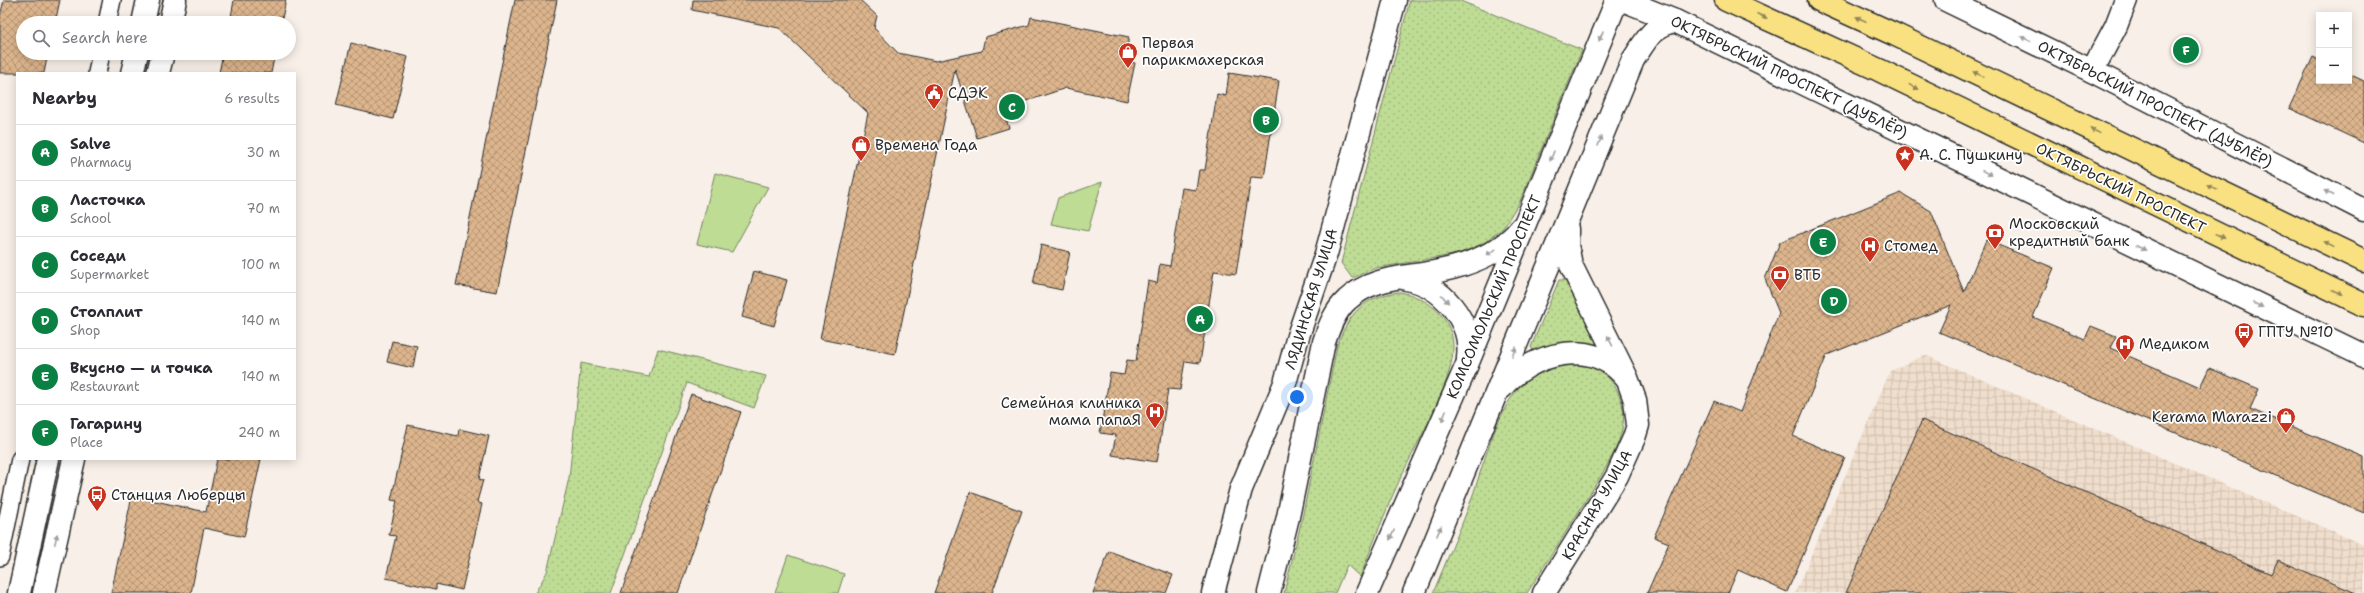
<!DOCTYPE html>
<html lang="en">
<head>
<meta charset="utf-8">
<style>
  :root { --surface:#fff; --page:#f7f7f7; --text:#2b2b33; --muted:#7c7c81; --line:#e1e1e2; --accent:#0b8043 }
  body { margin:0; font-family:"Shantell Sans",sans-serif; background:var(--page); color:var(--text) }
  .controls { position:absolute; right:12px; top:12px; display:grid; overflow:hidden; border-radius:0px; box-shadow:0 2px 10px #0003 }
  .controls button { width:36px; height:36px; display:grid; place-items:center; padding:0; border:0; border-bottom:1px solid var(--line); background:var(--surface); color:var(--text); font:20px sans-serif }
  .you { position:absolute; left:1297px; top:397px; width:14px; height:14px; margin:-10px; border:3px solid #fff; border-radius:50%; background:#1a73e8; box-shadow:0 0 0 6px #1a73e833 }
  .badge { display:grid; place-items:center; width:26px; height:26px; border-radius:50%; background:var(--accent); color:#fff; font-size:13px; font-weight:700 }
  .pin { position:absolute; translate:-50% -50%; border:2px solid #fff; box-shadow:0 1px 4px #0006 }
  .list { margin:0; padding:0; list-style:none }
  h2 { display:flex; justify-content:space-between; align-items:center; height:52px; margin:0; padding:0 16px; font-size:17px }
  h2 small { font-size:13px; font-weight:400; color:var(--muted) }
  .list li { display:grid; grid-template-columns:26px 1fr auto; gap:12px; align-items:center; box-sizing:border-box; height:56px; padding:0 16px; border-top:1px solid var(--line) }
  .list b { display:block; font-size:15px; white-space:nowrap }
  .list p { margin:0; font-size:13px; white-space:nowrap; color:var(--muted) }
  .list em { font-size:13px; font-style:normal; color:var(--muted) }
  .icon { flex:none; width:22px; height:22px; fill:none; stroke:currentColor; stroke-width:2; stroke-linecap:round; stroke-linejoin:round }
  .map { position:relative; flex:none; width:2364px; height:593px; overflow:hidden }
  .search { position:absolute; background:var(--surface); box-shadow:0 2px 10px #0003; left:16px; top:16px; width:280px; height:44px; display:flex; align-items:center; gap:10px; box-sizing:border-box; padding:0 14px; border-radius:22px; color:var(--muted); font-size:15px }
  .panel { position:absolute; background:var(--surface); box-shadow:0 2px 10px #0003; left:16px; top:72px; width:280px; height:388px; border-radius:0px }
  .map>svg:first-child { display:block }
</style>
</head>
<body>
<div class="map">
<svg width="2364" height="593" viewBox="0 0 2364 593">
  <defs>
    <pattern id="industrial-grid" width="8" height="8" patternUnits="userSpaceOnUse"><rect width="8" height="8" fill="#f0decd"/><path d="M0 4h8M4 0v8" fill="none" stroke="#cebfb0"/></pattern>
    <pattern id="grass-dots" width="8" height="8" patternUnits="userSpaceOnUse"><rect width="8" height="8" fill="#bedc94"/><path d="M2 2h.1M6 6h.1" fill="none" stroke="#a3bd80" stroke-width="1.8" stroke-linecap="round"/></pattern>
    <pattern id="building-cross-hatch" width="8" height="8" patternUnits="userSpaceOnUse"><rect width="8" height="8" fill="#dcb58d"/><path d="M0 0l8 8M0 8l8-8" fill="none" stroke="#b39373"/></pattern>
  </defs>
  <rect width="100%" height="100%" fill="#f8f0e8"/>
  <filter id="ink" filterUnits="userSpaceOnUse"><feTurbulence type="fractalNoise" baseFrequency=".025" numOctaves="2"/><feDisplacementMap in="SourceGraphic" scale="8" xChannelSelector="R" yChannelSelector="G"/><feConvolveMatrix kernelMatrix="1 2 1 2 8 2 1 2 1" color-interpolation-filters="sRGB"/></filter>
  <g filter="url(#ink)">
    <path fill="url(#industrial-grid)" d="M 1925,355 L 2364,545 L 2364,593 L 1795,593 L 1890,371 Z"/>
    <g fill="url(#grass-dots)" stroke="#748460">
      <path d="M 1410,0 L 1458,0 L 1582,50 L 1520,201 L 1503,228 L 1484,243 L 1459,254 L 1376,268 L 1352,278 L 1341,263 Z"/>
      <path d="M 1559,280 L 1565,280 L 1598,341 L 1594,346 L 1571,343 L 1534,352 L 1531,347 Z"/>
      <path d="M 1399,292 C 1427,296 1455,319 1453,350 C 1451,387 1416,444 1400,479 C 1385,511 1373,544 1360,577 L 1347,565 L 1335,593 L 1284,593 L 1302,519 L 1337,346 C 1349,313 1363,297 1399,292 Z"/>
      <path d="M 658,349 L 766,376 L 754,408 L 687,383 L 611,593 L 535,593 L 547,572 L 569,478 L 581,363 L 649,377 Z"/>
      <path d="M 1571,363 C 1578,364 1586,364 1592,366 C 1613,374 1627,403 1623,424 C 1620,448 1603,472 1591,492 C 1570,526 1548,560 1527,593 L 1433,593 C 1445,564 1458,535 1469,506 C 1482,471 1496,410 1522,384 C 1535,370 1553,367 1571,363 Z"/>
    </g>
    <g fill="#bedc94" stroke="#748460">
      <path d="M 715,173 L 768,187 L 732,252 L 697,244 Z"/>
      <path d="M 1102,182 L 1088,231 L 1051,224 L 1058,198 Z"/>
      <path d="M 788,555 L 844,574 L 838,593 L 775,593 Z"/>
    </g>
    <g fill="url(#building-cross-hatch)" stroke="#2b2b2b">
      <path d="M 4,0 L 60,0 L 55,23 L 23,23 L 23,53 L 48,53 L 44,73 L 0,73 L 0,16 Z"/>
      <path d="M 234,0 L 286,0 L 281,23 L 230,23 Z"/>
      <path d="M 515,0 L 557,0 L 497,292 L 456,285 Z"/>
      <path d="M 693,0 L 860,0 L 877,16 L 874,28 L 898,53 L 936,61 L 982,51 L 985,37 L 1029,25 L 1031,17 L 1129,37 L 1124,61 L 1135,63 L 1127,101 L 1066,88 L 1021,103 L 1023,110 L 1005,116 L 1009,128 L 977,138 L 955,69 L 895,354 L 820,339 L 868,113 L 779,28 L 692,10 Z"/>
      <path d="M 351,43 L 408,57 L 393,119 L 336,105 Z"/>
      <path d="M 223,53 L 275,53 L 271,73 L 219,73 Z"/>
      <path d="M 2313,57 L 2319,60 L 2319,81 L 2349,81 L 2349,74 L 2364,81 L 2364,143 L 2289,108 Z"/>
      <path d="M 1229,73 L 1279,81 L 1264,178 L 1251,177 L 1236,274 L 1214,271 L 1200,363 L 1185,361 L 1180,390 L 1168,389 L 1157,462 L 1112,455 L 1116,435 L 1100,433 L 1110,373 L 1124,375 L 1127,360 L 1136,361 L 1148,281 L 1157,283 L 1160,264 L 1170,266 L 1182,188 L 1196,190 L 1199,170 L 1205,170 L 1217,94 L 1226,96 Z"/>
      <path d="M 1901,193 L 1931,211 L 1964,292 L 1986,240 L 2054,268 L 2033,317 L 2085,339 L 2091,326 L 2116,336 L 2110,348 L 2200,387 L 2209,368 L 2259,389 L 2250,409 L 2364,457 L 2364,513 L 1939,332 L 1951,305 L 1827,355 L 1793,436 L 1845,458 L 1787,592 L 1738,570 L 1728,593 L 1647,593 L 1669,543 L 1654,537 L 1714,401 L 1740,412 L 1779,313 L 1765,279 L 1780,242 Z"/>
      <path d="M 1041,245 L 1070,252 L 1062,290 L 1033,284 Z"/>
      <path d="M 754,271 L 787,280 L 774,326 L 742,317 Z"/>
      <path d="M 392,341 L 417,346 L 413,368 L 387,362 Z"/>
      <path d="M 691,394 L 741,412 L 678,593 L 621,593 Z"/>
      <path d="M 1922,420 L 2271,574 L 2278,560 L 2356,593 L 1846,593 Z"/>
      <path d="M 408,425 L 458,436 L 459,429 L 489,436 L 479,479 L 483,480 L 477,502 L 482,504 L 462,590 L 436,584 L 436,589 L 386,578 L 396,536 L 389,535 L 397,501 L 391,500 Z"/>
      <path d="M 217,459 L 261,459 L 244,537 L 204,528 L 191,593 L 111,593 L 132,496 L 206,512 Z"/>
      <path d="M 970,492 L 1022,511 L 992,593 L 934,593 Z"/>
      <path d="M 1109,551 L 1173,575 L 1166,593 L 1093,593 Z"/>
    </g>
    <g fill="none" stroke-linecap="round" stroke-linejoin="round">
      <defs>
        <g id="pedestrian">
          <path d="M 107,23 L 112,0"/>
          <path d="M 97,73 L 101,53"/>
          <path d="M 0,557 L 20,459"/>
        </g>
        <path id="minor" d="M 1213,593 L 1241,489 L 1285,383 L 1298,336 L 1326,254 L 1395,0"/>
        <path id="tertiary" d="M 2092,71 L 2116,26 L 2126,0"/>
        <g id="secondary">
          <path d="M 1623,0 L 1675,21 L 2364,356"/>
          <path d="M 1946,0 L 2092,71 L 2364,210"/>
          <path d="M 143,23 L 148,0"/>
          <path d="M 170,23 L 175,0"/>
          <path d="M 132,73 L 137,53"/>
          <path d="M 158,73 L 163,53"/>
          <path d="M 1406,279 C 1441,284 1473,321 1468,358"/>
          <path d="M 1501,388 C 1531,353 1593,336 1626,378"/>
          <path d="M 19,593 L 48,459"/>
          <path d="M 44,593 L 74,459"/>
          <path d="M 1269,593 L 1288,517 L 1324,342 C 1329,327 1335,311 1347,300 C 1372,276 1407,278 1439,271 C 1469,265 1502,252 1521,228"/>
          <path d="M 1367,593 L 1466,367 L 1617,0"/>
          <path d="M 1414,593 L 1633,60 C 1645,42 1653,24 1675,21"/>
          <path d="M 1544,593 L 1617,476 L 1634,438 L 1638,425 L 1635,400 L 1627,378 L 1571,265 L 1567,245 L 1567,229"/>
        </g>
        <g id="primary">
          <path d="M 1726,0 L 1879,70 L 2364,305"/>
          <path d="M 1819,0 L 1896,35 L 2364,261"/>
        </g>
      </defs>
      <use href="#pedestrian" stroke="#2b2b2b" stroke-width="20"/>
      <use href="#minor" stroke="#2b2b2b" stroke-width="25"/>
      <use href="#tertiary" stroke="#2b2b2b" stroke-width="25"/>
      <use href="#secondary" stroke="#2b2b2b" stroke-width="25"/>
      <use href="#primary" stroke="#2b2b2b" stroke-width="25"/>
      <use href="#pedestrian" stroke="#fff" stroke-width="17"/>
      <use href="#minor" stroke="#fff" stroke-width="22"/>
      <use href="#tertiary" stroke="#fff" stroke-width="22"/>
      <use href="#secondary" stroke="#fff" stroke-width="22"/>
      <use href="#primary" stroke="#f9e181" stroke-width="22"/>
    </g>
    <defs><path id="oneway-solid" d="M-6-.8H1V-3.2L6.5 0L1 3.2V.8H-6Z"/></defs>
    <g fill="#928656">
      <use href="#oneway-solid" transform="translate(1762 16) rotate(24)"/>
      <use href="#oneway-solid" transform="translate(1861 19) rotate(-156)"/>
      <use href="#oneway-solid" transform="translate(1978 74) rotate(-154)"/>
      <use href="#oneway-solid" transform="translate(1914 87) rotate(26)"/>
      <use href="#oneway-solid" transform="translate(2095 131) rotate(-154)"/>
      <use href="#oneway-solid" transform="translate(2212 187) rotate(-154)"/>
      <use href="#oneway-solid" transform="translate(2220 236) rotate(26)"/>
      <use href="#oneway-solid" transform="translate(2329 244) rotate(-154)"/>
      <use href="#oneway-solid" transform="translate(2337 292) rotate(26)"/>
    </g>
    <g fill="#a0a0a0">
      <use href="#oneway-solid" transform="translate(1601 36) rotate(113)"/>
      <use href="#oneway-solid" transform="translate(2026 39) rotate(-154)"/>
      <use href="#oneway-solid" transform="translate(1600 141) rotate(-68)"/>
      <use href="#oneway-solid" transform="translate(1552 156) rotate(112)"/>
      <use href="#oneway-solid" transform="translate(1987 173) rotate(26)"/>
      <use href="#oneway-solid" transform="translate(2329 193) rotate(-153)"/>
      <use href="#oneway-solid" transform="translate(2141 248) rotate(26)"/>
      <use href="#oneway-solid" transform="translate(1491 252) rotate(150)"/>
      <use href="#oneway-solid" transform="translate(1445 299) rotate(48)"/>
      <use href="#oneway-solid" transform="translate(2258 305) rotate(26)"/>
      <use href="#oneway-solid" transform="translate(1610 341) rotate(-118)"/>
      <use href="#oneway-solid" transform="translate(1514 352) rotate(-68)"/>
      <use href="#oneway-solid" transform="translate(1444 416) rotate(114)"/>
      <use href="#oneway-solid" transform="translate(1439 531) rotate(-67)"/>
      <use href="#oneway-solid" transform="translate(1392 535) rotate(114)"/>
      <use href="#oneway-solid" transform="translate(56 539) rotate(-77)"/>
    </g>
  </g>
  <defs>
    <symbol id="shop-pin" viewBox="-11 -11 22 30"><path d="M0 17L-7.5 6A9.5 9.5 0 1 1 7.5 6Z" fill="#c8321e" stroke="#fff"/><path d="M-5-2.5h2.3a2.7 3.5 0 0 1 5.4 0H5L5.5 6h-11ZM-1.5-2.5h3a1.5 2.3 0 0 0-3 0Z" fill="#fff"/></symbol>
    <symbol id="civic-pin" viewBox="-11 -11 22 30"><path d="M0 17L-7.5 6A9.5 9.5 0 1 1 7.5 6Z" fill="#c8321e" stroke="#fff"/><path d="M-.6-6.5H3V-4.5H.6V-3L4-1V1h2V6H-6V1h2V-1L-.6-3ZM-1.2 2.5V6h2.4V2.5Z" fill="#fff"/></symbol>
    <symbol id="sight-pin" viewBox="-11 -11 22 30"><path d="M0 17L-7.5 6A9.5 9.5 0 1 1 7.5 6Z" fill="#c8321e" stroke="#fff"/><path d="M0-6L1.8-2.2L6-1.7L2.9 1.2L3.7 5.4L0 3.3L-3.7 5.4L-2.9 1.2L-6-1.7L-1.8-2.2Z" fill="#fff"/></symbol>
    <symbol id="bank-pin" viewBox="-11 -11 22 30"><path d="M0 17L-7.5 6A9.5 9.5 0 1 1 7.5 6Z" fill="#c8321e" stroke="#fff"/><path d="M-6-4H6V4H-6ZM0-2.3a2.3 2.3 0 1 0 0 4.6a2.3 2.3 0 1 0 0-4.6Z" fill="#fff"/></symbol>
    <symbol id="hospital-pin" viewBox="-11 -11 22 30"><path d="M0 17L-7.5 6A9.5 9.5 0 1 1 7.5 6Z" fill="#c8321e" stroke="#fff"/><path d="M-5-5h3v3.5h4V-5h3V5h-3V1.5h-4V5h-3Z" fill="#fff"/></symbol>
    <symbol id="bus-pin" viewBox="-11 -11 22 30"><path d="M0 17L-7.5 6A9.5 9.5 0 1 1 7.5 6Z" fill="#c8321e" stroke="#fff"/><path d="M-5-6H5V4H4V6H2V4H-2V6H-4V4H-5ZM-3.5-4V0h7V-4ZM-3.5 1.2v1.5H-2V1.2ZM2 1.2v1.5H3.5V1.2Z" fill="#fff"/></symbol>
  </defs>
  <g fill-rule="evenodd">
    <use href="#shop-pin" x="1117" y="41" width="22" height="30"/>
    <use href="#civic-pin" x="923" y="82" width="22" height="30"/>
    <use href="#shop-pin" x="850" y="134" width="22" height="30"/>
    <use href="#sight-pin" x="1894" y="144" width="22" height="30"/>
    <use href="#bank-pin" x="1984" y="222" width="22" height="30"/>
    <use href="#hospital-pin" x="1859" y="235" width="22" height="30"/>
    <use href="#bank-pin" x="1769" y="264" width="22" height="30"/>
    <use href="#bus-pin" x="2233" y="321" width="22" height="30"/>
    <use href="#hospital-pin" x="2114" y="333" width="22" height="30"/>
    <use href="#hospital-pin" x="1144" y="401" width="22" height="30"/>
    <use href="#shop-pin" x="2275" y="406" width="22" height="30"/>
    <use href="#bus-pin" x="86" y="484" width="22" height="30"/>
  </g>
  <g text-anchor="middle" stroke-width="3.5" stroke-linejoin="round" paint-order="stroke">
    <g font-size="15" fill="#2b2b2b" stroke="#fff" text-anchor="start">
      <text x="1142" y="48">Первая<tspan x="1142" dy="17">парикмахерская</tspan></text>
      <text x="948" y="98">СДЭК</text>
      <text x="875" y="150">Времена Года</text>
      <text x="1919" y="160">А. С. Пушкину</text>
      <text x="2009" y="229">Московский<tspan x="2009" dy="17">кредитный банк</tspan></text>
      <text x="1884" y="251">Стомед</text>
      <text x="1794" y="280">ВТБ</text>
      <text x="2258" y="337">ГПТУ №10</text>
      <text x="2139" y="349">Медиком</text>
      <text x="1141" y="408" text-anchor="end">Семейная клиника<tspan x="1141" dy="17">мама папаЯ</tspan></text>
      <text x="2272" y="422" text-anchor="end">Kerama Marazzi</text>
      <text x="111" y="500">Станция Люберцы</text>
    </g>
    <g font-size="15" fill="#2b2b2b" stroke="#fff">
      <text transform="translate(1789 77) rotate(26)" y="5">ОКТЯБРЬСКИЙ ПРОСПЕКТ (ДУБЛЁР)</text>
      <text transform="translate(2155 104) rotate(27)" y="5">ОКТЯБРЬСКИЙ ПРОСПЕКТ (ДУБЛЁР)</text>
      <text transform="translate(2121 188) rotate(26)" y="5">ОКТЯБРЬСКИЙ ПРОСПЕКТ</text>
      <text transform="translate(1494 297) rotate(-67)" y="5">КОМСОМОЛЬСКИЙ ПРОСПЕКТ</text>
      <text transform="translate(1311 299) rotate(-73)" y="5">ЛЯДИНСКАЯ УЛИЦА</text>
      <text transform="translate(1597 505) rotate(-60)" y="5">КРАСНАЯ УЛИЦА</text>
    </g>
  </g>
</svg>
<div class="controls">
<button>+</button>
<button>−</button>
</div>
<div class="you"></div>
<div class="pin badge" style="left:1200px;top:319px">A</div>
<div class="pin badge" style="left:1266px;top:120px">B</div>
<div class="pin badge" style="left:1012px;top:107px">C</div>
<div class="pin badge" style="left:1834px;top:301px">D</div>
<div class="pin badge" style="left:1823px;top:242px">E</div>
<div class="pin badge" style="left:2186px;top:50px">F</div>
<div class="search"><svg class="icon" aria-label="search" viewBox="0 0 24 24"><circle cx="10" cy="10" r="6"/><path d="M15 15l6 6"/></svg>Search here</div>
<section class="panel">
<h2>Nearby<small>6 results</small></h2>
<ul class="list">
<li><span class="badge">A</span><div><b>Salve</b><p>Pharmacy</p></div><em>30 m</em></li>
<li><span class="badge">B</span><div><b>Ласточка</b><p>School</p></div><em>70 m</em></li>
<li><span class="badge">C</span><div><b>Соседи</b><p>Supermarket</p></div><em>100 m</em></li>
<li><span class="badge">D</span><div><b>Столплит</b><p>Shop</p></div><em>140 m</em></li>
<li><span class="badge">E</span><div><b>Вкусно — и точка</b><p>Restaurant</p></div><em>140 m</em></li>
<li><span class="badge">F</span><div><b>Гагарину</b><p>Place</p></div><em>240 m</em></li>
</ul>
</section>
</div>
</body>
</html>
